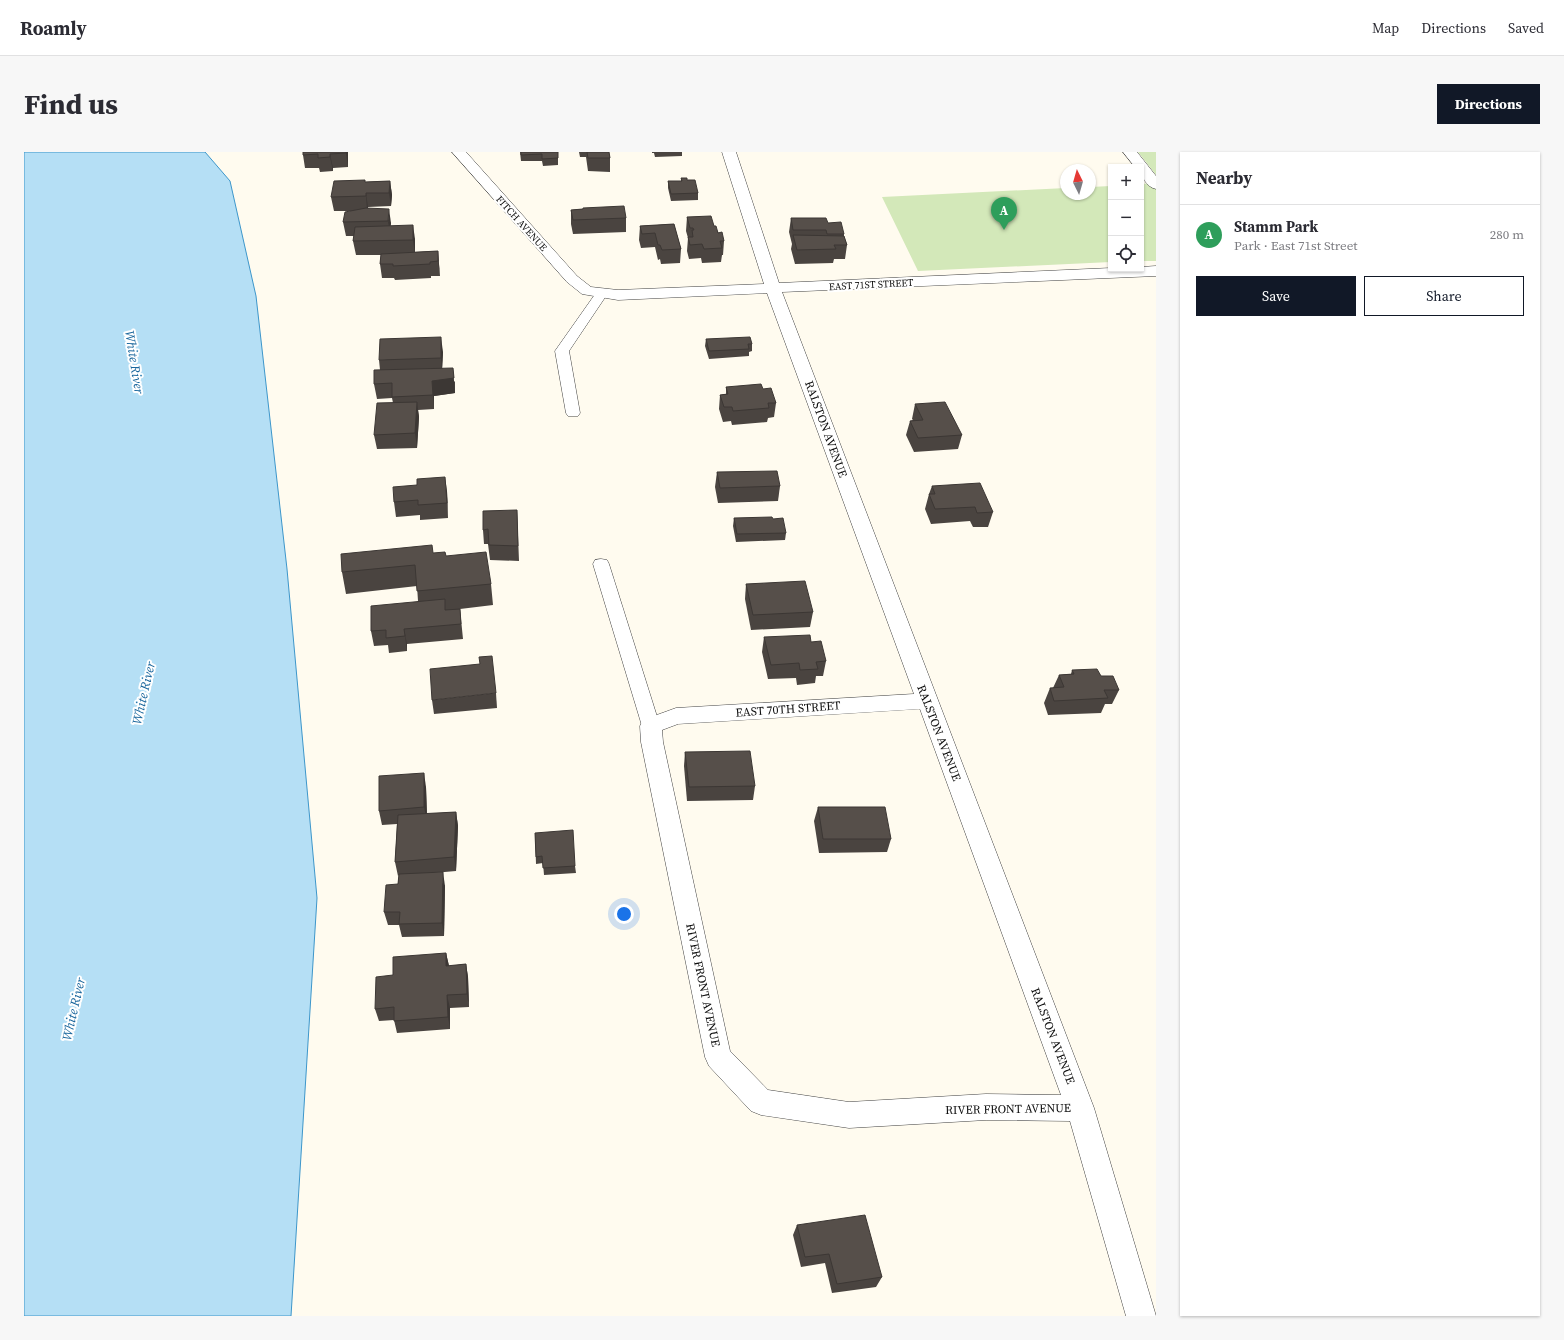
<!DOCTYPE html>
<html lang="en">
<head>
<meta charset="utf-8">
<style>
  :root { --surface:#fff; --page:#f7f7f7; --text:#2b2b33; --muted:#7c7c81; --line:#e1e1e2; --accent:#111827 }
  body { margin:0; font-family:"Source Serif 4",serif; background:var(--page); color:var(--text) }
  .controls { position:absolute; right:12px; top:12px; display:grid; overflow:hidden; border-radius:0px; box-shadow:0 1px 3px #0004 }
  .controls button { width:36px; height:36px; display:grid; place-items:center; padding:0; border:0; border-bottom:1px solid var(--line); background:var(--surface); color:var(--text); font:20px sans-serif }
  .compass { position:absolute; left:1036px; top:12px; width:36px; height:36px; border-radius:50%; background:var(--surface); box-shadow:0 1px 3px #0004; rotate:355deg }
  .you { position:absolute; left:600px; top:762px; width:14px; height:14px; margin:-10px; border:3px solid #fff; border-radius:50%; background:#1a73e8; box-shadow:0 0 0 6px #1a73e833 }
  .badge { display:grid; place-items:center; width:26px; height:26px; border-radius:50%; background:var(--accent); color:#fff; font-size:13px; font-weight:700 }
  .pin { position:absolute; translate:-50% -33px; filter:drop-shadow(0 1px 2px #0008) }
  .pin::after { content:''; position:absolute; top:21px; width:14px; height:12px; background:inherit; clip-path:polygon(0 0,100% 0,50% 100%) }
  .list { margin:0; padding:0; list-style:none }
  h2 { display:flex; justify-content:space-between; align-items:center; height:52px; margin:0; padding:0 16px; font-size:17px }
  h2 small { font-size:13px; font-weight:400; color:var(--muted) }
  .list li { display:grid; grid-template-columns:26px 1fr auto; gap:12px; align-items:center; box-sizing:border-box; height:60px; padding:0 16px; border-top:1px solid var(--line) }
  .list b { display:block; font-size:15px; white-space:nowrap }
  .list p { margin:0; font-size:13px; white-space:nowrap; color:var(--muted) }
  .list em { font-size:13px; font-style:normal; color:var(--muted) }
  .actions { display:flex; gap:8px; padding:12px 16px }
  .actions a { flex:1; padding:9px 0; border:1px solid var(--accent); border-radius:0px; text-align:center; font-size:14px; color:var(--accent) }
  .actions .main { background:var(--accent); color:#fff }
  .icon { flex:none; width:22px; height:22px; fill:none; stroke:currentColor; stroke-width:2; stroke-linecap:round; stroke-linejoin:round }
  .map { position:relative; flex:none; width:1132px; height:1164px; overflow:hidden; border-radius:0px }
  header { display:flex; align-items:center; gap:24px; box-sizing:border-box; height:56px; padding:0 20px; background:var(--surface); border-bottom:1px solid var(--line) }
  header strong { font-size:19px }
  nav { display:flex; gap:22px; margin-inline-start:auto; font-size:14px }
  .intro { display:flex; align-items:center; justify-content:space-between; box-sizing:border-box; height:96px; padding:0 24px }
  h1 { margin:0; font-size:28px }
  .button { padding:10px 18px; border-radius:0px; background:var(--accent); color:#fff; font-size:14px; font-weight:700 }
  main { display:flex; gap:24px; padding:0 24px }
  aside { flex:1; background:var(--surface); border-radius:0px; box-shadow:0 1px 3px #0004 }
  .map>svg:first-child { display:block }
</style>
</head>
<body>
<header>
<strong>Roamly</strong>
<nav><a>Map</a><a>Directions</a><a>Saved</a></nav>
</header>
<div class="intro"><h1>Find us</h1><a class="button">Directions</a></div>
<main>
<div class="map">
<svg width="1132" height="1164" viewBox="0 0 1132 1164">
  <rect width="100%" height="100%" fill="#fffbef"/>
  <g fill="#d3e8b9">
    <path d="M 1114,0 L 1132,0 L 1132,23 Z"/>
    <path d="M 1132,31 L 1132,109 L 1117,109 L 1117,32 Z"/>
    <path d="M 1087,34 L 1087,110 L 894,119 L 858,45 L 1042,36 L 1042,42 L 1066,42 L 1066,35 Z"/>
  </g>
  <path fill="#b5dff5" stroke="#3d96ca" d="M 0,0 L 181,0 L 206,29 L 232,144 L 263,417 L 293,746 L 267,1164 L 0,1164 Z"/>
  <g fill="none" stroke-linecap="round" stroke-linejoin="round">
    <defs>
      <g id="lane">
        <path d="M 578,137 L 584,141 L 545,199 L 556,261 L 554,264 L 544,264 L 542,261 L 531,199 L 574,138 Z"/>
        <path d="M 577,407 L 583,408 L 585,412 L 636,574 L 633,579 L 627,581 L 621,579 L 618,574 L 569,412 L 571,408 Z"/>
      </g>
      <g id="street">
        <path d="M 428,0 L 442,0 L 553,124 L 567,135 L 594,138 L 740,132 L 698,0 L 712,0 L 755,131 L 1087,116 L 1117,117 L 1117,115 L 1132,114 L 1132,124 L 758,140 L 1070,956 L 1132,1164 L 1102,1164 L 1046,969 L 962,968 L 825,976 L 737,963 L 727,959 L 685,914 L 681,905 L 617,590 L 616,574 L 619,568 L 652,556 L 890,542 L 743,141 L 594,148 L 558,142 L 543,130 ZM 896,557 L 1037,943 L 962,942 L 825,950 L 744,938 L 706,899 L 639,590 L 638,578 L 654,572 Z"/>
        <path d="M 1099,0 L 1113,0 L 1132,24 L 1132,37 C 1122,35 1117,24 1117,15 L 1111,15 Z"/>
      </g>
    </defs>
    <use href="#lane" stroke="#414141" stroke-width="1"/>
    <use href="#street" stroke="#414141" stroke-width="1"/>
    <use href="#lane" fill="#fff" fill-rule="evenodd"/>
    <use href="#street" fill="#fff" fill-rule="evenodd"/>
  </g>
  <g fill="#4a4440">
    <path d="M 279,0 L 324,0 L 324,15 L 309,16 L 309,19 L 296,20 L 295,16 L 281,16 L 279,3 Z"/>
    <path d="M 496,0 L 534,0 L 534,13 L 519,14 L 518,9 L 497,9 Z"/>
    <path d="M 555,0 L 585,0 L 586,6 L 586,20 L 564,19 L 562,5 L 556,5 Z"/>
    <path d="M 628,0 L 658,0 L 658,4 L 631,5 L 630,1 L 628,1 Z"/>
    <path d="M 657,26 L 663,28 L 674,41 L 674,48 L 647,49 L 644,36 L 644,29 L 657,29 Z"/>
    <path d="M 366,29 L 368,43 L 367,54 L 344,55 L 344,56 L 367,71 L 366,74 L 391,87 L 391,100 L 414,99 L 416,124 L 407,124 L 407,126 L 371,128 L 370,126 L 358,126 L 356,112 L 357,103 L 332,103 L 329,89 L 330,84 L 322,84 L 319,70 L 328,59 L 310,59 L 307,45 L 341,30 Z"/>
    <path d="M 559,57 L 602,66 L 602,80 L 549,82 L 547,72 L 547,58 Z"/>
    <path d="M 663,65 L 690,74 L 700,89 L 699,103 L 698,103 L 697,110 L 678,111 L 677,106 L 665,107 L 663,99 L 664,86 L 662,79 Z"/>
    <path d="M 767,66 L 804,71 L 820,82 L 820,84 L 823,93 L 821,107 L 810,107 L 809,111 L 771,112 L 767,97 L 768,92 L 765,80 Z"/>
    <path d="M 650,72 L 657,97 L 656,111 L 637,112 L 636,107 L 634,108 L 631,95 L 617,96 L 615,88 L 616,74 Z"/>
    <path d="M 682,187 L 728,192 L 728,199 L 725,200 L 725,204 L 685,207 L 681,194 Z"/>
    <path d="M 419,200 L 418,216 L 431,230 L 431,241 L 410,244 L 410,257 L 394,258 L 395,265 L 393,296 L 353,297 L 350,283 L 369,251 L 368,246 L 353,247 L 350,232 L 356,218 L 355,208 Z"/>
    <path d="M 702,235 L 739,237 L 752,251 L 750,265 L 744,266 L 743,270 L 708,273 L 707,269 L 699,270 L 695,257 L 696,243 L 702,242 Z"/>
    <path d="M 891,252 L 938,283 L 934,297 L 890,300 L 882,283 L 886,269 L 889,268 L 888,267 Z"/>
    <path d="M 693,320 L 756,334 L 754,349 L 694,351 L 691,335 Z"/>
    <path d="M 393,333 L 423,339 L 424,366 L 396,368 L 396,363 L 372,365 L 370,350 Z"/>
    <path d="M 908,334 L 969,360 L 964,375 L 949,375 L 946,369 L 907,372 L 901,357 L 905,342 Z"/>
    <path d="M 493,358 L 495,409 L 466,408 L 464,392 L 460,392 L 459,378 Z"/>
    <path d="M 710,366 L 762,381 L 761,388 L 712,390 L 709,374 Z"/>
    <path d="M 409,401 L 422,404 L 467,432 L 469,453 L 436,457 L 439,487 L 383,492 L 383,499 L 365,501 L 364,493 L 350,494 L 347,479 L 394,449 L 393,434 L 322,442 L 318,420 Z"/>
    <path d="M 722,432 L 789,460 L 786,475 L 727,478 L 721,447 Z"/>
    <path d="M 740,485 L 787,490 L 802,509 L 799,524 L 792,524 L 791,531 L 773,533 L 772,526 L 744,527 L 738,500 Z"/>
    <path d="M 1048,518 L 1077,524 L 1095,538 L 1088,552 L 1081,552 L 1077,561 L 1024,563 L 1020,551 L 1026,536 L 1029,536 L 1035,523 L 1047,522 Z"/>
    <path d="M 472,541 L 473,556 L 410,562 L 408,548 Z"/>
    <path d="M 661,600 L 731,634 L 729,648 L 663,649 L 660,614 Z"/>
    <path d="M 402,635 L 403,662 L 432,660 L 434,674 L 432,719 L 409,721 L 421,734 L 420,784 L 378,785 L 375,773 L 364,773 L 360,760 L 374,732 L 375,723 L 374,724 L 371,710 L 373,672 L 358,673 L 355,659 Z"/>
    <path d="M 794,655 L 867,687 L 863,700 L 795,701 L 790,669 Z"/>
    <path d="M 511,681 L 551,714 L 552,721 L 520,723 L 519,711 L 512,712 Z"/>
    <path d="M 422,801 L 425,814 L 442,812 L 444,825 L 445,855 L 426,856 L 426,877 L 373,881 L 370,868 L 355,869 L 351,857 L 369,823 Z"/>
    <path d="M 773,1073 L 858,1125 L 852,1135 L 808,1141 L 801,1111 L 777,1115 L 769,1083 Z"/>
  </g>
  <g fill="#3c3734">
    <path d="M 322,0 L 324,0 L 324,15 L 322,1 Z"/>
    <path d="M 306,2 L 309,16 L 309,19 L 306,5 Z"/>
    <path d="M 366,29 L 368,43 L 367,54 L 365,41 Z"/>
    <path d="M 342,41 L 344,55 L 343,58 L 342,44 Z"/>
    <path d="M 365,57 L 367,71 L 366,83 L 364,69 Z"/>
    <path d="M 389,73 L 391,87 L 391,102 L 389,88 Z"/>
    <path d="M 414,99 L 415,113 L 416,124 L 414,109 Z"/>
    <path d="M 417,185 L 419,200 L 418,220 L 417,206 Z"/>
    <path d="M 429,216 L 431,241 L 410,244 L 410,257 L 408,229 Z"/>
    <path d="M 393,250 L 395,265 L 393,296 L 391,281 Z"/>
    <path d="M 421,325 L 423,339 L 424,366 L 423,351 Z"/>
    <path d="M 380,477 L 383,492 L 383,499 L 381,484 Z"/>
    <path d="M 400,621 L 402,635 L 403,669 L 400,655 Z"/>
    <path d="M 432,660 L 434,674 L 432,719 L 430,705 Z"/>
    <path d="M 419,720 L 421,734 L 420,784 L 418,771 Z"/>
    <path d="M 422,801 L 425,814 L 422,814 Z"/>
    <path d="M 442,812 L 444,825 L 445,855 L 443,842 Z"/>
    <path d="M 423,843 L 426,856 L 426,877 L 424,865 Z"/>
  </g>
  <g fill="#564f4a" stroke="#3c3734">
    <path d="M 279,0 L 322,0 L 322,1 L 306,2 L 306,5 L 294,6 L 294,2 L 279,3 Z"/>
    <path d="M 497,0 L 534,0 L 534,6 L 518,7 L 518,2 L 497,3 Z"/>
    <path d="M 563,0 L 585,0 L 586,6 L 564,6 Z"/>
    <path d="M 657,26 L 663,26 L 663,28 L 671,28 L 674,41 L 647,42 L 644,29 L 658,29 Z"/>
    <path d="M 341,28 L 341,30 L 366,29 L 365,41 L 342,41 L 342,44 L 307,45 L 310,29 Z"/>
    <path d="M 600,54 L 602,66 L 549,68 L 547,58 L 559,57 L 559,56 Z"/>
    <path d="M 342,56 L 365,57 L 364,69 L 319,70 L 321,60 Z"/>
    <path d="M 687,64 L 690,74 L 692,74 L 694,81 L 698,80 L 700,89 L 696,89 L 698,96 L 680,97 L 678,92 L 666,93 L 664,85 L 669,85 L 668,78 L 670,78 L 669,76 L 666,76 L 663,65 Z"/>
    <path d="M 767,66 L 802,66 L 804,71 L 817,70 L 820,82 L 803,82 L 802,78 L 769,78 Z"/>
    <path d="M 650,72 L 657,97 L 638,98 L 636,93 L 634,93 L 631,81 L 618,82 L 616,74 Z"/>
    <path d="M 389,73 L 389,88 L 329,89 L 331,75 Z"/>
    <path d="M 769,83 L 820,84 L 823,93 L 810,93 L 812,97 L 773,98 Z"/>
    <path d="M 414,99 L 414,109 L 406,110 L 406,112 L 369,114 L 369,112 L 356,112 L 357,102 Z"/>
    <path d="M 417,185 L 417,206 L 355,208 L 356,187 Z"/>
    <path d="M 726,185 L 728,192 L 724,192 L 725,197 L 685,199 L 682,187 Z"/>
    <path d="M 429,216 L 430,226 L 408,229 L 409,243 L 368,245 L 368,231 L 350,232 L 350,218 Z"/>
    <path d="M 737,232 L 739,237 L 747,236 L 752,251 L 744,251 L 745,256 L 709,259 L 708,255 L 700,255 L 696,243 L 704,242 L 702,235 Z"/>
    <path d="M 393,250 L 391,281 L 350,283 L 353,251 Z"/>
    <path d="M 921,250 L 938,283 L 894,286 L 886,269 L 899,268 L 891,252 Z"/>
    <path d="M 753,319 L 756,334 L 696,336 L 693,320 Z"/>
    <path d="M 421,325 L 423,351 L 394,353 L 394,348 L 370,350 L 369,335 L 393,333 L 393,327 Z"/>
    <path d="M 956,331 L 969,360 L 953,361 L 951,355 L 911,357 L 905,342 L 911,342 L 908,334 Z"/>
    <path d="M 493,358 L 494,394 L 465,393 L 464,377 L 459,378 L 459,359 Z"/>
    <path d="M 748,365 L 749,367 L 759,366 L 762,381 L 713,382 L 710,366 Z"/>
    <path d="M 408,393 L 409,401 L 421,400 L 422,404 L 462,400 L 467,432 L 393,439 L 391,413 L 318,420 L 317,402 Z"/>
    <path d="M 781,429 L 789,460 L 729,463 L 722,432 Z"/>
    <path d="M 421,447 L 421,458 L 436,457 L 437,472 L 380,477 L 381,484 L 362,486 L 362,478 L 347,479 L 347,454 Z"/>
    <path d="M 786,483 L 787,490 L 797,489 L 802,509 L 792,510 L 794,517 L 776,518 L 775,511 L 747,513 L 740,485 Z"/>
    <path d="M 468,504 L 472,541 L 408,548 L 406,517 L 456,512 L 455,505 Z"/>
    <path d="M 1073,517 L 1077,524 L 1089,524 L 1095,538 L 1080,538 L 1084,546 L 1030,549 L 1026,536 L 1040,535 L 1035,523 L 1050,522 L 1048,518 Z"/>
    <path d="M 726,599 L 731,634 L 665,635 L 661,600 Z"/>
    <path d="M 400,621 L 400,655 L 355,659 L 355,624 Z"/>
    <path d="M 794,655 L 861,655 L 867,687 L 799,687 Z"/>
    <path d="M 432,660 L 430,705 L 371,710 L 374,663 Z"/>
    <path d="M 549,678 L 551,714 L 519,716 L 518,704 L 512,705 L 511,681 Z"/>
    <path d="M 419,720 L 418,771 L 375,772 L 376,760 L 360,760 L 362,733 L 374,732 L 375,722 Z"/>
    <path d="M 422,801 L 422,814 L 442,812 L 443,842 L 423,843 L 424,865 L 370,869 L 370,855 L 351,857 L 352,825 L 369,823 L 369,805 Z"/>
    <path d="M 841,1063 L 858,1125 L 813,1132 L 805,1102 L 781,1105 L 773,1073 Z"/>
  </g>
  <g text-anchor="middle" stroke-width="4" stroke-linejoin="round" paint-order="stroke">
    <g font-size="10" fill="#0e0e0e" stroke="#fff">
      <text transform="translate(498 71) rotate(48)" y="4">FITCH AVENUE</text>
      <text transform="translate(847 132) rotate(-3)" y="4">EAST 71ST STREET</text>
    </g>
    <g font-size="12" fill="#0e0e0e" stroke="#fff">
      <text transform="translate(802 277) rotate(70)" y="4">RALSTON AVENUE</text>
      <text transform="translate(764 557) rotate(-4)" y="4">EAST 70TH STREET</text>
      <text transform="translate(915 581) rotate(69)" y="4">RALSTON AVENUE</text>
      <text transform="translate(679 833) rotate(78)" y="4">RIVER FRONT AVENUE</text>
      <text transform="translate(1029 884) rotate(69)" y="4">RALSTON AVENUE</text>
      <text transform="translate(984 957) rotate(-1)" y="4">RIVER FRONT AVENUE</text>
    </g>
    <g font-size="13" font-style="italic" fill="#1a679d" stroke="#fff">
      <text transform="translate(111 210) rotate(81)" y="5">White River</text>
      <text transform="translate(119 541) rotate(-77)" y="5">White River</text>
      <text transform="translate(49 857) rotate(-77)" y="5">White River</text>
    </g>
  </g>
</svg>
<div class="controls">
<button>+</button>
<button>−</button>
<button><svg class="icon" aria-label="locate" viewBox="0 0 24 24"><circle cx="12" cy="12" r="6"/><path d="M12 2v4M12 18v4M2 12h4M18 12h4"/></svg></button>
</div>
<svg class="compass" viewBox="-18 -18 36 36"><path d="M0-13l5 13h-10z" fill="#e53935"/><path d="M0 13l5-13h-10z" fill="#7c7c81"/></svg>
<div class="you"></div>
<div class="pin badge" style="left:980px;top:78px;background:#2e9e5b">A</div>
</div>
<aside>
<h2>Nearby<small></small></h2>
<ul class="list">
<li><span class="badge" style="background:#2e9e5b">A</span><div><b>Stamm Park</b><p>Park · East 71st Street</p></div><em>280 m</em></li>
</ul>
<div class="actions"><a class="main">Save</a><a>Share</a></div>
</aside>
</main>
</body>
</html>
